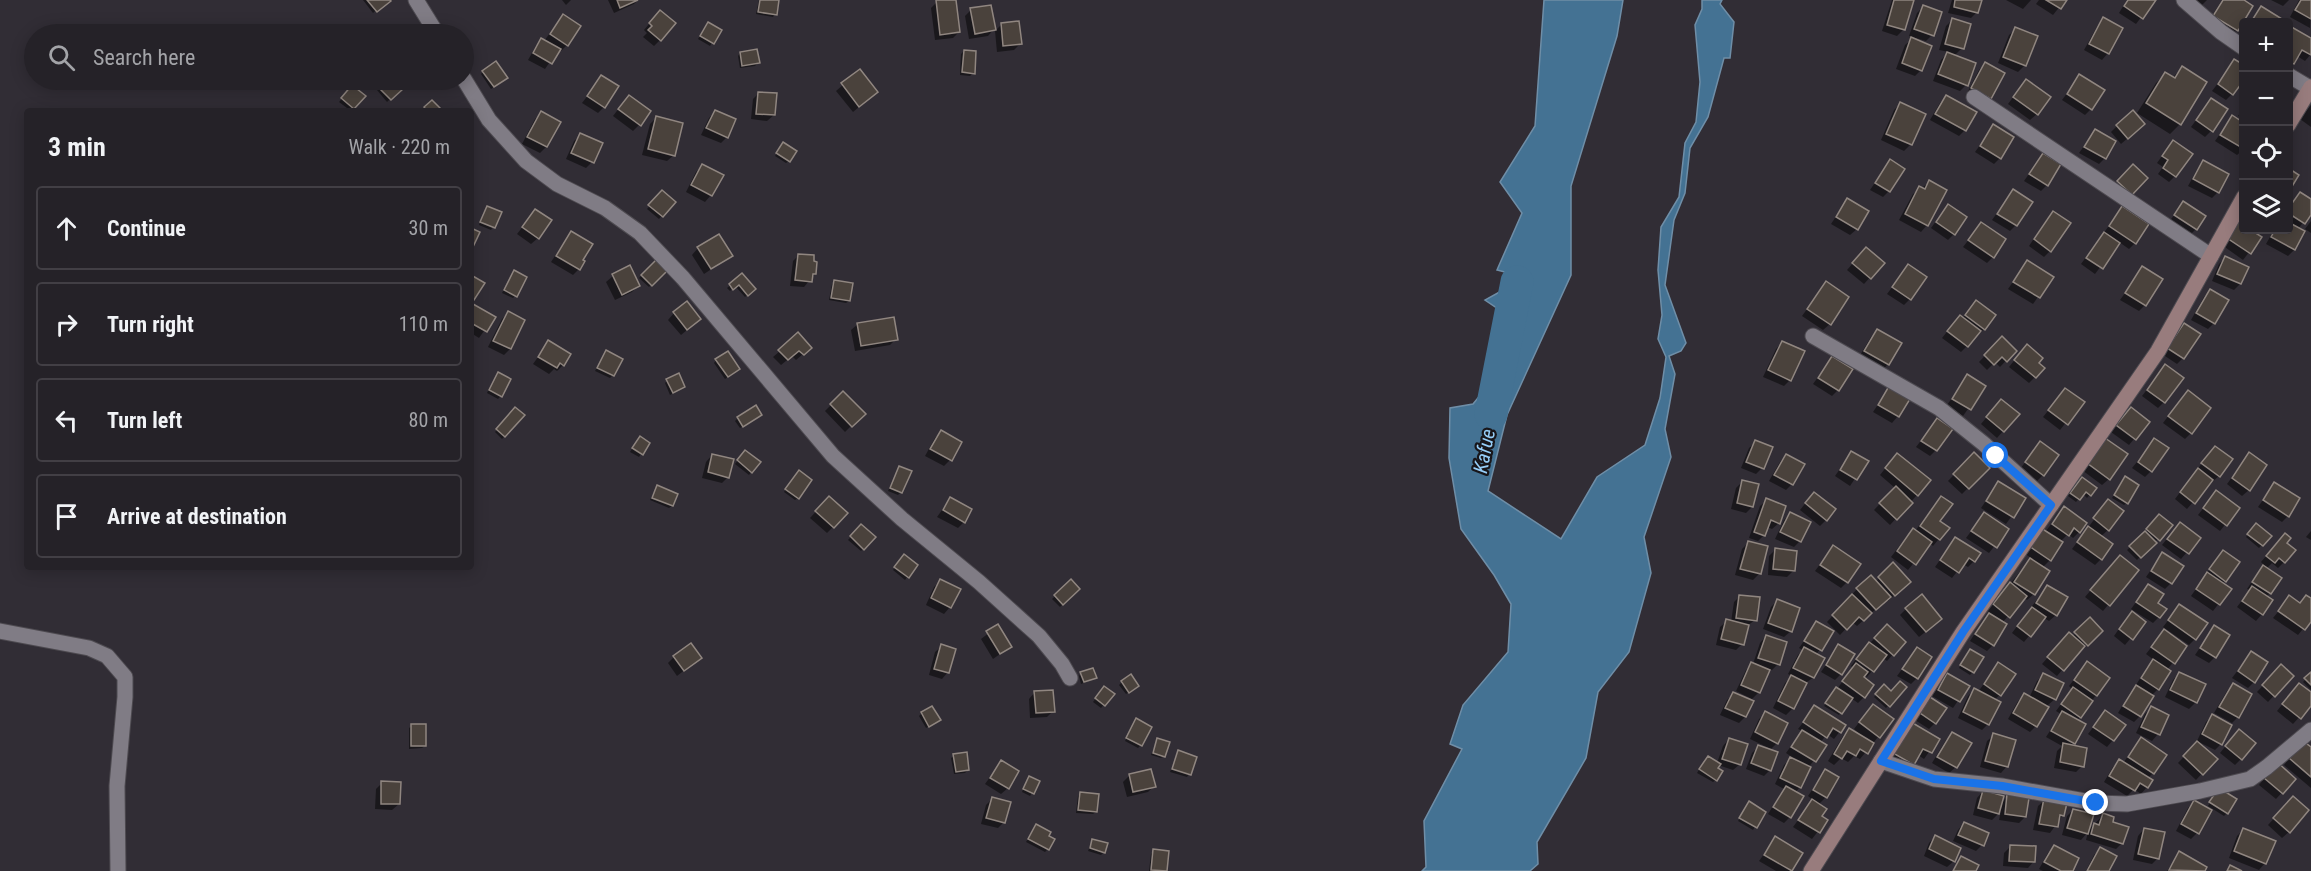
<!DOCTYPE html>
<html lang="en">
<head>
<meta charset="utf-8">
<style>
  :root { --surface:#252228; --page:#312f34; --text:#f1f3f6; --muted:#a3a4a8; --line:#423f45 }
  body { margin:0; font-family:"Roboto Condensed",sans-serif; background:var(--page); color:var(--text) }
  .controls { position:absolute; right:18px; top:18px; display:grid; overflow:hidden; border-radius:6px; box-shadow:0 3px 15px #0003 }
  .controls button { width:54px; height:54px; display:grid; place-items:center; padding:0; border:0; border-bottom:2px solid var(--line); background:var(--surface); color:var(--text); font:30px sans-serif }
  .stop { position:absolute; width:18px; height:18px; margin:-14px; border:4px solid #1a73e8; border-radius:50%; background:#fff }
  .stop.end { background:#1a73e8; border-color:#fff; box-shadow:0 2px 6px #0008 }
  .list { margin:0; padding:0; list-style:none }
  h2 { display:flex; justify-content:space-between; align-items:center; height:78px; margin:0; padding:0 24px; font-size:26px }
  h2 small { font-size:20px; font-weight:400; color:var(--muted) }
  .list li { display:grid; grid-template-columns:39px 1fr auto; gap:18px; align-items:center; box-sizing:border-box; height:84px; margin:0 12px 12px; padding:0 12px; border:2px solid var(--line); border-radius:6px }
  .list b { display:block; font-size:22px; white-space:nowrap }
  .list em { font-size:20px; font-style:normal; color:var(--muted) }
  .icon { flex:none; width:33px; height:33px; fill:none; stroke:currentColor; stroke-width:2; stroke-linecap:round; stroke-linejoin:round }
  .map { position:relative; flex:none; width:2311px; height:871px; overflow:hidden }
  .search { position:absolute; background:var(--surface); box-shadow:0 3px 15px #0003; left:24px; top:24px; width:450px; height:66px; display:flex; align-items:center; gap:15px; box-sizing:border-box; padding:0 21px; border-radius:33px; color:var(--muted); font-size:22px }
  .panel { position:absolute; background:var(--surface); box-shadow:0 3px 15px #0003; left:24px; top:108px; width:450px; height:462px; border-radius:6px }
  .map>svg:first-child { display:block }
</style>
</head>
<body>
<div class="map">
<svg width="2311" height="871" viewBox="0 0 2311 871">
  <rect width="100%" height="100%" fill="#312d35"/>
  <path fill="#447293" stroke="#6f8ea7" stroke-width="1.5" d="M 1544,0 L 1623,0 L 1617,36 L 1571,186 L 1571,275 L 1507,415 L 1488,491 L 1561,539 L 1597,477 L 1645,445 L 1660,398 L 1666,357 L 1658,339 L 1662,315 L 1658,270 L 1661,227 L 1679,197 L 1685,143 L 1696,122 L 1700,82 L 1695,25 L 1702,9 L 1702,0 L 1722,0 L 1720,4 L 1734,22 L 1730,58 L 1724,58 L 1708,117 L 1690,148 L 1685,193 L 1674,220 L 1665,285 L 1686,343 L 1681,351 L 1669,356 L 1675,374 L 1665,429 L 1671,457 L 1644,537 L 1651,573 L 1629,652 L 1598,692 L 1586,758 L 1537,842 L 1538,864 L 1530,871 L 1422,871 L 1426,867 L 1424,821 L 1462,749 L 1450,744 L 1463,705 L 1508,652 L 1511,604 L 1494,575 L 1461,529 L 1449,458 L 1450,408 L 1473,404 C 1502,368 1515,363 1507,315 L 1485,300 L 1505,289 L 1505,272 L 1497,270 L 1522,213 L 1500,182 L 1535,126 Z"/>
  <g fill="#0007">
    <path d="M 363,0 L 388,0 L 373,13 Z"/>
    <path d="M 562,0 L 571,0 L 566,5 Z"/>
    <path d="M 608,0 L 638,0 L 634,4 L 614,13 Z"/>
    <path d="M 759,0 L 774,0 L 775,14 L 773,17 L 756,14 Z"/>
    <path d="M 955,0 L 959,32 L 953,38 L 935,40 L 931,8 L 937,2 Z"/>
    <path d="M 1892,0 L 1912,0 L 1903,30 L 1897,36 L 1882,31 Z"/>
    <path d="M 1952,0 L 1980,0 L 1977,12 L 1971,18 L 1948,13 Z"/>
    <path d="M 2006,0 L 2031,0 L 2023,9 Z"/>
    <path d="M 2039,0 L 2065,0 L 2053,15 L 2036,4 Z"/>
    <path d="M 2127,0 L 2154,0 L 2136,24 L 2119,13 Z"/>
    <path d="M 2187,0 L 2207,0 L 2199,8 Z"/>
    <path d="M 2222,0 L 2241,0 L 2237,30 L 2231,36 L 2208,22 Z"/>
    <path d="M 2271,0 L 2289,0 L 2283,6 Z"/>
    <path d="M 2299,0 L 2311,0 L 2310,28 L 2290,17 Z"/>
    <path d="M 1923,7 L 1932,35 L 1926,41 L 1909,36 L 1917,13 Z"/>
    <path d="M 2261,8 L 2280,19 L 2278,22 L 2250,22 Z"/>
    <path d="M 971,10 L 994,29 L 988,36 L 969,39 L 965,16 Z"/>
    <path d="M 563,16 L 579,26 L 567,45 L 561,51 L 558,50 L 545,69 L 528,60 L 536,46 L 542,40 L 544,41 Z"/>
    <path d="M 654,18 L 660,40 L 654,46 L 643,37 L 647,33 L 644,30 Z"/>
    <path d="M 2104,19 L 2108,53 L 2102,60 L 2084,50 L 2098,25 Z"/>
    <path d="M 1952,20 L 1962,48 L 1954,56 L 1966,85 L 1960,91 L 1933,81 L 1941,60 L 1949,52 L 1939,50 L 1946,26 Z"/>
    <path d="M 708,24 L 720,31 L 710,46 L 698,39 Z"/>
    <path d="M 1001,25 L 1020,44 L 1014,50 L 997,52 L 995,31 Z"/>
    <path d="M 2289,27 L 2311,40 L 2311,54 L 2305,61 L 2297,56 L 2288,67 Z"/>
    <path d="M 2016,29 L 2025,65 L 2018,72 L 1998,63 L 2009,35 Z"/>
    <path d="M 1912,39 L 1921,70 L 1915,76 L 1896,69 L 1905,45 Z"/>
    <path d="M 964,51 L 973,73 L 970,76 L 960,75 L 961,54 Z"/>
    <path d="M 740,53 L 758,63 L 755,66 L 740,68 L 738,56 Z"/>
    <path d="M 2235,61 L 2232,94 L 2226,100 L 2212,91 Z"/>
    <path d="M 1985,64 L 1990,98 L 1984,104 L 1966,95 L 1979,70 Z"/>
    <path d="M 2182,68 L 2180,124 L 2170,134 L 2137,113 L 2156,83 L 2165,74 L 2172,78 Z"/>
    <path d="M 859,71 L 870,98 L 853,112 L 836,91 Z"/>
    <path d="M 483,72 L 503,80 L 491,89 L 481,74 Z"/>
    <path d="M 2080,76 L 2091,109 L 2085,115 L 2062,100 Z"/>
    <path d="M 602,77 L 604,107 L 598,113 L 582,103 Z"/>
    <path d="M 388,80 L 392,80 L 401,89 L 387,102 L 377,90 Z"/>
    <path d="M 352,87 L 364,96 L 351,111 L 339,102 Z"/>
    <path d="M 2020,88 L 2037,114 L 2030,120 L 2008,104 Z"/>
    <path d="M 759,93 L 774,115 L 767,121 L 751,119 L 753,99 Z"/>
    <path d="M 1946,97 L 1965,130 L 1959,136 L 1930,120 L 1940,103 Z"/>
    <path d="M 2211,100 L 2211,131 L 2205,137 L 2191,127 Z"/>
    <path d="M 623,103 L 639,125 L 633,131 L 613,116 Z"/>
    <path d="M 1900,104 L 1924,115 L 1911,144 L 1904,151 L 1881,140 L 1894,110 Z"/>
    <path d="M 2311,105 L 2311,127 L 2300,119 Z"/>
    <path d="M 2244,107 L 2244,119 L 2238,116 Z"/>
    <path d="M 715,112 L 727,137 L 721,143 L 701,135 L 709,118 Z"/>
    <path d="M 542,113 L 559,122 L 546,147 L 540,153 L 522,144 L 535,119 Z"/>
    <path d="M 2232,117 L 2244,124 L 2244,149 L 2237,155 L 2215,141 Z"/>
    <path d="M 656,118 L 674,155 L 667,161 L 642,155 L 650,124 Z"/>
    <path d="M 1994,126 L 2000,158 L 1994,164 L 1975,152 Z"/>
    <path d="M 2117,126 L 2137,130 L 2121,144 L 2111,132 Z"/>
    <path d="M 2095,131 L 2105,158 L 2099,164 L 2079,153 Z"/>
    <path d="M 581,135 L 592,162 L 586,168 L 566,159 L 574,141 Z"/>
    <path d="M 781,147 L 789,161 L 786,163 L 775,156 Z"/>
    <path d="M 2167,149 L 2175,176 L 2169,182 L 2158,174 L 2163,167 L 2157,163 Z"/>
    <path d="M 2043,154 L 2047,185 L 2041,191 L 2024,181 Z"/>
    <path d="M 1890,161 L 1889,191 L 1883,197 L 1870,190 Z"/>
    <path d="M 2204,162 L 2218,192 L 2212,198 L 2188,186 L 2198,168 Z"/>
    <path d="M 702,166 L 711,195 L 705,202 L 686,192 L 696,172 Z"/>
    <path d="M 1930,182 L 1945,190 L 1927,225 L 1921,232 L 1899,220 L 1913,194 Z"/>
    <path d="M 2013,191 L 2016,225 L 2010,231 L 1992,220 Z"/>
    <path d="M 662,192 L 674,202 L 659,219 L 647,209 Z"/>
    <path d="M 2300,194 L 2311,201 L 2311,212 L 2298,229 L 2303,232 L 2294,250 L 2288,256 L 2266,244 L 2274,230 L 2288,230 L 2288,208 Z"/>
    <path d="M 1847,200 L 1857,229 L 1850,235 L 1831,224 Z"/>
    <path d="M 2183,203 L 2196,229 L 2190,235 L 2169,222 Z"/>
    <path d="M 1948,205 L 1954,234 L 1948,240 L 1931,228 Z"/>
    <path d="M 2122,208 L 2135,243 L 2129,249 L 2119,242 L 2095,274 L 2081,264 Z"/>
    <path d="M 485,210 L 493,227 L 491,230 L 479,225 Z"/>
    <path d="M 535,211 L 538,238 L 531,244 L 517,234 Z"/>
    <path d="M 2047,219 L 2050,251 L 2044,257 L 2029,246 Z"/>
    <path d="M 2311,221 L 2311,233 L 2305,229 Z"/>
    <path d="M 1981,224 L 1993,257 L 1987,263 L 1963,247 Z"/>
    <path d="M 2233,230 L 2248,230 L 2260,238 L 2243,260 L 2222,245 Z"/>
    <path d="M 571,232 L 581,260 L 579,269 L 573,275 L 551,262 Z"/>
    <path d="M 698,248 L 731,256 L 704,274 L 692,255 Z"/>
    <path d="M 799,255 L 815,274 L 804,287 L 790,286 L 793,261 Z"/>
    <path d="M 1860,255 L 1883,263 L 1864,284 L 1847,270 Z"/>
    <path d="M 2225,258 L 2247,267 L 2240,284 L 2234,290 L 2212,281 L 2219,264 Z"/>
    <path d="M 657,261 L 666,270 L 649,287 L 639,278 Z"/>
    <path d="M 2027,262 L 2052,277 L 2033,304 L 2008,289 Z"/>
    <path d="M 1908,266 L 1910,299 L 1904,305 L 1887,294 Z"/>
    <path d="M 629,268 L 638,286 L 632,292 L 615,300 L 606,282 L 613,276 Z"/>
    <path d="M 2143,268 L 2145,305 L 2139,311 L 2120,300 Z"/>
    <path d="M 514,272 L 515,296 L 513,298 L 502,293 Z"/>
    <path d="M 742,275 L 754,289 L 745,297 L 735,286 L 730,291 L 727,288 Z"/>
    <path d="M 835,282 L 849,301 L 846,303 L 829,300 L 832,284 Z"/>
    <path d="M 1826,283 L 1830,324 L 1823,330 L 1802,316 Z"/>
    <path d="M 2210,291 L 2214,323 L 2208,329 L 2191,320 L 2204,297 Z"/>
    <path d="M 473,306 L 493,318 L 479,338 L 471,333 L 471,308 Z"/>
    <path d="M 1970,308 L 1984,329 L 1961,352 L 1942,338 L 1954,323 L 1962,319 Z"/>
    <path d="M 508,313 L 523,321 L 510,349 L 504,355 L 488,347 L 502,319 Z"/>
    <path d="M 674,313 L 693,325 L 681,335 L 668,320 Z"/>
    <path d="M 858,324 L 896,339 L 890,345 L 855,351 L 851,330 Z"/>
    <path d="M 2184,325 L 2183,358 L 2177,364 L 2162,354 Z"/>
    <path d="M 1877,330 L 1888,364 L 1882,371 L 1859,357 L 1871,337 Z"/>
    <path d="M 2002,338 L 2015,351 L 2000,367 L 1995,362 L 1987,370 L 1979,362 Z"/>
    <path d="M 549,342 L 563,365 L 557,371 L 554,369 L 549,374 L 533,364 Z"/>
    <path d="M 1782,343 L 1790,380 L 1784,386 L 1763,377 L 1776,349 Z"/>
    <path d="M 810,348 L 796,360 L 792,356 L 781,365 L 773,357 L 780,351 Z"/>
    <path d="M 606,352 L 613,375 L 610,378 L 595,371 Z"/>
    <path d="M 2021,352 L 2036,364 L 2035,377 L 2029,383 L 2009,367 Z"/>
    <path d="M 1832,358 L 1838,390 L 1832,396 L 1813,384 Z"/>
    <path d="M 716,360 L 735,372 L 725,379 L 714,363 Z"/>
    <path d="M 2165,366 L 2164,402 L 2158,408 L 2142,396 Z"/>
    <path d="M 496,376 L 501,396 L 498,399 L 487,393 Z"/>
    <path d="M 1968,376 L 1984,386 L 1963,416 L 1947,405 Z"/>
    <path d="M 667,381 L 684,387 L 670,395 L 665,383 Z"/>
    <path d="M 1889,388 L 1898,416 L 1892,423 L 1873,412 Z"/>
    <path d="M 2065,390 L 2082,402 L 2060,430 L 2043,417 Z"/>
    <path d="M 843,393 L 863,414 L 845,432 L 825,411 Z"/>
    <path d="M 2182,398 L 2191,433 L 2185,439 L 2163,423 Z"/>
    <path d="M 1995,407 L 2003,431 L 1997,438 L 1981,424 Z"/>
    <path d="M 516,409 L 523,416 L 502,439 L 495,432 Z"/>
    <path d="M 2125,415 L 2148,422 L 2129,445 L 2111,432 Z"/>
    <path d="M 758,417 L 740,428 L 735,421 L 738,418 Z"/>
    <path d="M 1937,420 L 1936,450 L 1930,456 L 1916,447 Z"/>
    <path d="M 941,432 L 960,443 L 950,460 L 944,466 L 925,456 L 935,438 Z"/>
    <path d="M 2155,440 L 2151,471 L 2145,477 L 2132,468 Z"/>
    <path d="M 637,441 L 648,444 L 639,457 L 630,452 Z"/>
    <path d="M 1756,442 L 1762,468 L 1756,474 L 1741,468 L 1749,448 Z"/>
    <path d="M 2040,443 L 2043,475 L 2037,481 L 2020,469 Z"/>
    <path d="M 2099,446 L 2109,479 L 2102,485 L 2082,470 Z"/>
    <path d="M 1851,453 L 1866,462 L 1850,486 L 1835,476 Z"/>
    <path d="M 743,454 L 751,472 L 749,475 L 735,464 Z"/>
    <path d="M 1974,454 L 1988,468 L 1962,494 L 1948,481 Z"/>
    <path d="M 2209,454 L 2219,476 L 2212,482 L 2211,481 L 2187,509 L 2175,499 Z"/>
    <path d="M 712,455 L 728,477 L 722,483 L 702,478 L 706,462 Z"/>
    <path d="M 1786,455 L 1792,484 L 1786,490 L 1769,481 L 1780,462 Z"/>
    <path d="M 1891,461 L 1917,495 L 1890,525 L 1874,510 L 1895,488 L 1880,475 Z"/>
    <path d="M 2244,461 L 2249,490 L 2242,496 L 2227,484 Z"/>
    <path d="M 900,468 L 901,492 L 898,495 L 888,491 Z"/>
    <path d="M 796,475 L 798,498 L 795,500 L 784,492 Z"/>
    <path d="M 2080,481 L 2095,489 L 2087,498 L 2083,494 L 2076,502 L 2068,496 Z"/>
    <path d="M 2123,481 L 2127,503 L 2124,505 L 2112,498 Z"/>
    <path d="M 1742,482 L 1752,507 L 1746,513 L 1731,509 L 1736,488 Z"/>
    <path d="M 1998,483 L 2024,499 L 2006,524 L 1981,508 Z"/>
    <path d="M 2274,484 L 2288,516 L 2282,522 L 2258,507 Z"/>
    <path d="M 657,487 L 672,506 L 669,508 L 650,500 Z"/>
    <path d="M 2216,492 L 2238,508 L 2220,531 L 2198,515 Z"/>
    <path d="M 1941,497 L 1938,521 L 1948,528 L 1933,546 L 1930,543 L 1908,570 L 1891,557 L 1907,536 L 1914,530 L 1915,531 Z"/>
    <path d="M 950,499 L 964,522 L 958,528 L 937,517 Z"/>
    <path d="M 1767,500 L 1779,523 L 1772,529 L 1767,527 L 1764,535 L 1758,541 L 1749,538 L 1760,506 Z"/>
    <path d="M 1808,500 L 1826,520 L 1820,526 L 1800,510 Z"/>
    <path d="M 2108,501 L 2108,530 L 2100,537 L 2101,559 L 2095,565 L 2072,549 Z"/>
    <path d="M 823,504 L 833,527 L 827,533 L 810,518 Z"/>
    <path d="M 2064,508 L 2079,532 L 2073,538 L 2068,534 L 2060,542 L 2050,560 L 2042,568 L 2034,594 L 2027,600 L 2024,598 L 2002,623 L 1993,645 L 1987,651 L 1970,641 L 1983,621 L 1990,613 L 1988,611 L 2031,558 L 2024,553 L 2045,532 Z"/>
    <path d="M 1790,514 L 1800,541 L 1794,547 L 1775,539 L 1784,520 Z"/>
    <path d="M 1984,514 L 2007,530 L 1989,553 L 1966,538 Z"/>
    <path d="M 2159,516 L 2171,526 L 2137,560 L 2127,550 L 2145,533 Z"/>
    <path d="M 2256,525 L 2270,536 L 2259,548 L 2246,537 Z"/>
    <path d="M 861,526 L 874,537 L 861,551 L 848,540 Z"/>
    <path d="M 2174,530 L 2199,538 L 2181,559 L 2162,545 Z"/>
    <path d="M 2311,531 L 2311,540 L 2306,537 Z"/>
    <path d="M 1955,539 L 1974,561 L 1968,567 L 1963,564 L 1952,578 L 1935,567 Z"/>
    <path d="M 2279,541 L 2285,543 L 2284,562 L 2278,568 L 2272,563 L 2266,569 L 2270,593 L 2266,597 L 2262,614 L 2256,621 L 2237,607 L 2250,590 L 2247,589 L 2257,574 L 2265,566 L 2261,562 Z"/>
    <path d="M 1749,542 L 1759,574 L 1753,580 L 1735,575 L 1742,549 Z"/>
    <path d="M 1833,547 L 1847,582 L 1841,588 L 1815,571 Z"/>
    <path d="M 1775,550 L 1793,571 L 1787,577 L 1768,575 L 1769,556 Z"/>
    <path d="M 2223,551 L 2225,581 L 2222,584 L 2230,589 L 2213,611 L 2191,596 Z"/>
    <path d="M 2162,554 L 2171,583 L 2165,589 L 2146,577 Z"/>
    <path d="M 902,559 L 916,565 L 905,580 L 893,570 Z"/>
    <path d="M 2114,563 L 2137,570 L 2103,611 L 2085,597 Z"/>
    <path d="M 1893,565 L 1902,588 L 1888,601 L 1887,599 L 1857,626 L 1852,622 L 1840,635 L 1827,622 L 1857,589 L 1875,582 Z"/>
    <path d="M 941,581 L 950,607 L 944,614 L 926,605 L 934,587 Z"/>
    <path d="M 1071,582 L 1078,589 L 1060,607 L 1052,599 Z"/>
    <path d="M 2047,586 L 2056,615 L 2049,621 L 2044,618 L 2024,642 L 2012,633 Z"/>
    <path d="M 2148,586 L 2159,617 L 2153,623 L 2131,609 Z"/>
    <path d="M 1740,596 L 1755,620 L 1747,626 L 1742,644 L 1736,650 L 1716,645 L 1720,627 L 1727,621 L 1731,622 L 1734,602 Z"/>
    <path d="M 2290,597 L 2299,604 L 2306,597 L 2311,600 L 2311,619 L 2298,635 L 2273,618 Z"/>
    <path d="M 1777,601 L 1791,631 L 1784,637 L 1763,629 L 1771,607 Z"/>
    <path d="M 2180,605 L 2195,639 L 2189,645 L 2163,627 Z"/>
    <path d="M 1906,609 L 1934,625 L 1919,637 L 1900,615 Z"/>
    <path d="M 2090,619 L 2101,631 L 2081,651 L 2079,650 L 2057,676 L 2042,664 L 2063,640 L 2072,637 Z"/>
    <path d="M 2126,619 L 2144,622 L 2125,645 L 2114,636 Z"/>
    <path d="M 1817,623 L 1832,631 L 1816,655 L 1823,659 L 1813,678 L 1805,683 L 1793,708 L 1786,715 L 1773,708 L 1785,683 L 1792,676 L 1788,674 L 1798,655 L 1803,650 L 1799,648 Z"/>
    <path d="M 998,626 L 1010,647 L 993,659 L 981,639 Z"/>
    <path d="M 1887,626 L 1904,642 L 1887,661 L 1883,658 L 1867,677 L 1863,675 L 1864,697 L 1858,703 L 1851,698 L 1839,715 L 1824,706 L 1853,668 L 1851,666 L 1863,650 Z"/>
    <path d="M 2214,627 L 2215,657 L 2209,663 L 2195,655 Z"/>
    <path d="M 2164,631 L 2185,647 L 2167,670 L 2158,689 L 2151,696 L 2152,697 L 2140,716 L 2134,722 L 2118,713 L 2130,693 L 2137,686 L 2136,685 L 2147,667 L 2154,660 L 2146,654 Z"/>
    <path d="M 1766,636 L 1778,664 L 1772,670 L 1769,669 L 1759,692 L 1752,699 L 1736,691 L 1746,670 L 1753,664 L 1760,643 Z"/>
    <path d="M 942,646 L 948,672 L 942,679 L 929,675 L 935,652 Z"/>
    <path d="M 1839,646 L 1841,674 L 1835,680 L 1821,672 Z"/>
    <path d="M 1917,649 L 1917,678 L 1911,684 L 1897,676 Z"/>
    <path d="M 1968,653 L 1973,672 L 1970,675 L 1959,668 Z"/>
    <path d="M 2251,653 L 2254,682 L 2248,688 L 2232,678 Z"/>
    <path d="M 674,657 L 700,658 L 677,676 L 668,663 Z"/>
    <path d="M 2087,663 L 2096,695 L 2077,721 L 2074,743 L 2071,746 L 2082,766 L 2076,772 L 2054,768 L 2057,751 L 2062,746 L 2046,737 L 2061,714 L 2056,711 L 2072,689 L 2069,686 Z"/>
    <path d="M 1998,664 L 2000,695 L 1994,700 L 1988,724 L 1982,730 L 1958,718 L 1968,696 L 1974,690 L 1978,692 Z"/>
    <path d="M 2275,672 L 2292,676 L 2268,702 L 2257,692 Z"/>
    <path d="M 1081,673 L 1095,678 L 1081,684 L 1079,676 Z"/>
    <path d="M 2179,673 L 2196,702 L 2189,709 L 2165,697 L 2173,680 Z"/>
    <path d="M 2311,674 L 2311,690 L 2303,682 Z"/>
    <path d="M 1947,675 L 1968,686 L 1953,708 L 1932,696 Z"/>
    <path d="M 2043,675 L 2055,699 L 2048,705 L 2036,726 L 2030,732 L 2008,719 L 2018,701 L 2024,695 L 2029,698 L 2037,681 Z"/>
    <path d="M 1122,682 L 1135,688 L 1126,694 L 1119,685 Z"/>
    <path d="M 2233,685 L 2238,717 L 2232,723 L 2214,713 L 2227,691 Z"/>
    <path d="M 1884,686 L 1891,693 L 1905,687 L 1886,708 L 1874,697 Z"/>
    <path d="M 1102,690 L 1113,694 L 1101,708 L 1093,702 Z"/>
    <path d="M 2293,691 L 2311,694 L 2311,704 L 2293,724 L 2277,711 Z"/>
    <path d="M 1035,692 L 1053,711 L 1047,717 L 1030,718 L 1029,699 Z"/>
    <path d="M 1733,694 L 1752,702 L 1745,717 L 1739,723 L 1720,715 L 1727,700 Z"/>
    <path d="M 1924,705 L 1935,723 L 1929,729 L 1915,720 Z"/>
    <path d="M 1815,707 L 1844,726 L 1834,739 L 1827,734 L 1820,743 L 1825,746 L 1808,768 L 1800,787 L 1795,793 L 1790,817 L 1784,823 L 1768,814 L 1784,789 L 1775,784 L 1784,765 L 1792,757 L 1786,753 L 1802,731 L 1798,729 Z"/>
    <path d="M 2151,708 L 2167,715 L 2158,734 L 2152,741 L 2136,733 L 2145,714 Z"/>
    <path d="M 1867,712 L 1892,720 L 1860,759 L 1854,756 L 1848,762 L 1841,758 L 1834,765 L 1828,761 L 1843,736 L 1849,730 L 1860,736 L 1861,735 L 1854,729 Z"/>
    <path d="M 2105,712 L 2113,740 L 2107,747 L 2088,734 Z"/>
    <path d="M 922,713 L 936,722 L 926,728 L 919,716 Z"/>
    <path d="M 1766,713 L 1777,743 L 1771,749 L 1750,739 L 1759,719 Z"/>
    <path d="M 2212,716 L 2221,744 L 2215,750 L 2197,741 L 2206,722 Z"/>
    <path d="M 1134,723 L 1141,745 L 1138,748 L 1125,741 Z"/>
    <path d="M 412,726 L 425,746 L 422,748 L 409,749 L 409,728 Z"/>
    <path d="M 1905,730 L 1938,739 L 1924,759 L 1918,755 L 1913,764 L 1888,760 Z"/>
    <path d="M 1952,734 L 1969,744 L 1956,767 L 1949,773 L 1932,763 L 1946,740 Z"/>
    <path d="M 1994,735 L 2007,766 L 2001,773 L 1980,767 L 1987,741 Z"/>
    <path d="M 2233,737 L 2241,759 L 2235,765 L 2220,753 Z"/>
    <path d="M 1729,739 L 1740,764 L 1733,770 L 1718,765 L 1716,780 L 1713,782 L 1697,773 L 1705,760 L 1717,763 L 1723,746 Z"/>
    <path d="M 2141,739 L 2153,773 L 2148,778 L 2147,787 L 2141,794 L 2134,789 L 2127,796 L 2104,782 L 2113,767 L 2119,761 L 2123,763 Z"/>
    <path d="M 1158,740 L 1164,756 L 1161,758 L 1151,755 Z"/>
    <path d="M 2197,743 L 2215,759 L 2196,780 L 2178,763 Z"/>
    <path d="M 1758,747 L 1770,770 L 1764,776 L 1746,769 L 1752,753 Z"/>
    <path d="M 2297,749 L 2311,749 L 2311,788 L 2284,765 Z"/>
    <path d="M 1179,752 L 1189,774 L 1187,777 L 1170,772 Z"/>
    <path d="M 954,756 L 968,770 L 965,773 L 954,774 L 951,758 Z"/>
    <path d="M 1001,762 L 1008,788 L 1001,794 L 985,784 Z"/>
    <path d="M 2271,770 L 2294,779 L 2276,799 L 2259,785 Z"/>
    <path d="M 1150,771 L 1154,786 L 1148,792 L 1127,797 L 1123,782 L 1129,776 Z"/>
    <path d="M 1825,771 L 1826,797 L 1818,805 L 1820,817 L 1826,821 L 1812,839 L 1793,827 L 1813,800 L 1808,796 Z"/>
    <path d="M 1027,780 L 1032,793 L 1030,796 L 1022,792 Z"/>
    <path d="M 382,783 L 399,804 L 392,810 L 375,809 L 376,789 Z"/>
    <path d="M 1983,791 L 2001,803 L 2008,796 L 2025,817 L 2019,823 L 1999,820 L 2001,811 L 1992,820 L 1973,815 L 1977,798 Z"/>
    <path d="M 2216,792 L 2227,813 L 2224,816 L 2208,806 Z"/>
    <path d="M 1081,793 L 1096,812 L 1093,814 L 1076,813 L 1078,796 Z"/>
    <path d="M 992,799 L 1004,822 L 998,828 L 981,824 L 986,805 Z"/>
    <path d="M 2045,800 L 2063,815 L 2050,833 L 2033,830 L 2038,806 Z"/>
    <path d="M 2194,802 L 2197,833 L 2191,839 L 2176,831 L 2188,808 Z"/>
    <path d="M 2287,804 L 2289,832 L 2282,838 L 2268,825 Z"/>
    <path d="M 1747,806 L 1764,812 L 1753,830 L 1738,821 Z"/>
    <path d="M 2073,810 L 2087,832 L 2103,815 L 2111,823 L 2122,843 L 2116,849 L 2086,840 L 2088,832 L 2081,840 L 2062,835 L 2067,816 Z"/>
    <path d="M 1964,823 L 1982,845 L 1976,851 L 1953,841 L 1958,830 Z"/>
    <path d="M 1036,826 L 1048,849 L 1045,852 L 1026,842 Z"/>
    <path d="M 2144,829 L 2158,858 L 2152,864 L 2133,860 L 2138,836 Z"/>
    <path d="M 2243,830 L 2265,863 L 2259,870 L 2229,858 L 2237,836 Z"/>
    <path d="M 1935,837 L 1954,861 L 1947,867 L 1924,856 L 1929,843 Z"/>
    <path d="M 1776,838 L 1791,870 L 1790,871 L 1776,871 L 1759,861 Z"/>
    <path d="M 1093,840 L 1104,852 L 1101,855 L 1088,851 Z"/>
    <path d="M 2054,846 L 2071,871 L 2043,871 L 2039,869 L 2048,853 Z"/>
    <path d="M 2010,847 L 2034,861 L 2028,868 L 2003,866 L 2004,853 Z"/>
    <path d="M 2100,849 L 2107,871 L 2086,871 L 2094,855 Z"/>
    <path d="M 1154,851 L 1168,853 L 1166,871 L 1149,871 L 1151,854 Z"/>
    <path d="M 2180,853 L 2205,867 L 2203,871 L 2167,871 Z"/>
  </g>
  <g fill="none" stroke-linecap="round" stroke-linejoin="round">
    <path stroke="#447293" stroke-width="33" d="M 1491,414 L 1517,282"/>
  </g>
  <g fill="#4a423c" stroke="#908680" stroke-width="1.5">
    <path d="M 367,0 L 390,0 L 391,1 L 377,12 Z"/>
    <path d="M 617,0 L 638,0 L 620,8 Z"/>
    <path d="M 760,0 L 779,0 L 777,15 L 758,12 Z"/>
    <path d="M 936,0 L 956,0 L 960,32 L 940,35 Z"/>
    <path d="M 1894,0 L 1914,0 L 1905,30 L 1887,25 Z"/>
    <path d="M 1955,0 L 1982,0 L 1978,13 L 1954,7 Z"/>
    <path d="M 2046,0 L 2067,0 L 2061,9 Z"/>
    <path d="M 2128,0 L 2156,0 L 2143,19 L 2124,6 Z"/>
    <path d="M 2223,0 L 2244,0 L 2253,6 L 2238,31 L 2213,16 Z"/>
    <path d="M 2301,0 L 2311,0 L 2311,19 L 2295,10 Z"/>
    <path d="M 991,5 L 996,30 L 975,34 L 970,8 Z"/>
    <path d="M 1923,5 L 1942,12 L 1934,36 L 1914,29 Z"/>
    <path d="M 2261,6 L 2282,19 L 2280,22 L 2251,22 Z"/>
    <path d="M 660,10 L 676,23 L 661,41 L 648,30 L 652,26 L 649,23 Z"/>
    <path d="M 563,14 L 581,26 L 568,46 L 550,34 Z"/>
    <path d="M 2103,17 L 2123,28 L 2109,54 L 2089,44 Z"/>
    <path d="M 1952,18 L 1971,24 L 1964,49 L 1945,44 Z"/>
    <path d="M 1019,21 L 1022,44 L 1003,46 L 1001,23 Z"/>
    <path d="M 708,22 L 722,30 L 714,44 L 700,36 Z"/>
    <path d="M 392,25 L 400,34 L 382,34 Z"/>
    <path d="M 2288,25 L 2311,38 L 2311,55 L 2302,50 L 2294,64 L 2288,60 Z"/>
    <path d="M 2015,27 L 2038,36 L 2026,66 L 2003,57 Z"/>
    <path d="M 1911,37 L 1932,46 L 1922,71 L 1902,63 Z"/>
    <path d="M 541,38 L 561,49 L 552,64 L 533,53 Z"/>
    <path d="M 757,49 L 760,63 L 742,66 L 740,52 Z"/>
    <path d="M 964,50 L 976,51 L 975,74 L 962,72 Z"/>
    <path d="M 1947,52 L 1976,63 L 1968,86 L 1938,74 Z"/>
    <path d="M 2234,59 L 2244,65 L 2244,80 L 2233,95 L 2218,84 Z"/>
    <path d="M 496,61 L 508,78 L 494,87 L 482,71 Z"/>
    <path d="M 1985,62 L 2005,73 L 1991,99 L 1971,88 Z"/>
    <path d="M 2182,66 L 2207,82 L 2181,125 L 2146,103 L 2165,72 L 2175,78 Z"/>
    <path d="M 860,69 L 878,92 L 859,107 L 841,83 Z"/>
    <path d="M 2079,74 L 2105,90 L 2092,110 L 2067,94 Z"/>
    <path d="M 601,75 L 619,86 L 605,108 L 587,96 Z"/>
    <path d="M 2026,79 L 2051,97 L 2038,115 L 2013,97 Z"/>
    <path d="M 386,80 L 394,80 L 403,89 L 391,100 L 378,87 Z"/>
    <path d="M 352,85 L 366,96 L 354,109 L 341,98 Z"/>
    <path d="M 758,92 L 777,93 L 775,115 L 756,114 Z"/>
    <path d="M 629,95 L 651,111 L 641,126 L 618,109 Z"/>
    <path d="M 1946,95 L 1977,112 L 1966,131 L 1935,114 Z"/>
    <path d="M 2211,98 L 2228,109 L 2213,132 L 2196,120 Z"/>
    <path d="M 432,100 L 443,111 L 427,111 L 424,107 Z"/>
    <path d="M 1900,102 L 1926,114 L 1912,145 L 1886,134 Z"/>
    <path d="M 715,110 L 736,119 L 728,138 L 706,128 Z"/>
    <path d="M 2133,110 L 2145,124 L 2128,139 L 2116,125 Z"/>
    <path d="M 541,111 L 561,122 L 547,147 L 527,137 Z"/>
    <path d="M 2232,115 L 2244,123 L 2244,149 L 2220,135 Z"/>
    <path d="M 656,116 L 683,123 L 675,156 L 648,149 Z"/>
    <path d="M 1993,124 L 2014,137 L 2001,159 L 1980,146 Z"/>
    <path d="M 2095,129 L 2116,141 L 2106,159 L 2084,147 Z"/>
    <path d="M 580,133 L 603,143 L 594,163 L 571,153 Z"/>
    <path d="M 2173,140 L 2193,154 L 2176,177 L 2163,168 L 2168,160 L 2162,156 Z"/>
    <path d="M 783,142 L 797,151 L 790,162 L 776,153 Z"/>
    <path d="M 2043,153 L 2061,164 L 2048,186 L 2029,174 Z"/>
    <path d="M 1890,159 L 1905,169 L 1890,192 L 1875,183 Z"/>
    <path d="M 2203,160 L 2229,174 L 2219,193 L 2193,179 Z"/>
    <path d="M 702,164 L 724,175 L 712,196 L 691,185 Z"/>
    <path d="M 2133,164 L 2148,178 L 2132,195 L 2117,181 Z"/>
    <path d="M 2288,168 L 2299,175 L 2288,193 Z"/>
    <path d="M 1929,180 L 1947,190 L 1928,226 L 1905,214 L 1919,186 L 1925,189 Z"/>
    <path d="M 2013,189 L 2033,202 L 2017,226 L 1997,214 Z"/>
    <path d="M 662,190 L 676,202 L 663,217 L 648,205 Z"/>
    <path d="M 2300,192 L 2311,199 L 2311,215 L 2305,224 L 2288,213 L 2288,209 Z"/>
    <path d="M 1847,198 L 1869,211 L 1858,230 L 1836,217 Z"/>
    <path d="M 2183,201 L 2206,216 L 2197,230 L 2174,215 Z"/>
    <path d="M 1948,204 L 1967,217 L 1955,235 L 1936,222 Z"/>
    <path d="M 487,206 L 502,212 L 495,228 L 480,222 Z"/>
    <path d="M 2122,206 L 2149,224 L 2136,244 L 2109,226 Z"/>
    <path d="M 535,209 L 552,220 L 539,239 L 522,227 Z"/>
    <path d="M 2053,211 L 2071,223 L 2051,252 L 2034,239 Z"/>
    <path d="M 2239,221 L 2244,225 L 2244,230 L 2251,230 L 2262,237 L 2251,254 L 2227,238 Z"/>
    <path d="M 1981,222 L 2006,239 L 1994,258 L 1968,240 Z"/>
    <path d="M 2288,222 L 2305,231 L 2295,250 L 2271,237 L 2275,230 L 2288,230 Z"/>
    <path d="M 471,228 L 480,232 L 472,249 L 471,249 Z"/>
    <path d="M 571,231 L 593,244 L 583,260 L 585,261 L 580,270 L 556,256 Z"/>
    <path d="M 2104,232 L 2120,243 L 2103,269 L 2086,258 Z"/>
    <path d="M 719,234 L 733,256 L 711,269 L 697,247 Z"/>
    <path d="M 1866,247 L 1885,263 L 1871,279 L 1852,263 Z"/>
    <path d="M 798,254 L 814,255 L 814,261 L 817,262 L 816,274 L 813,274 L 812,282 L 795,280 Z"/>
    <path d="M 2225,256 L 2249,267 L 2241,284 L 2217,274 Z"/>
    <path d="M 657,259 L 668,270 L 652,286 L 641,275 Z"/>
    <path d="M 2027,260 L 2054,277 L 2040,298 L 2013,282 Z"/>
    <path d="M 1908,264 L 1927,277 L 1911,300 L 1892,287 Z"/>
    <path d="M 630,265 L 640,286 L 622,295 L 612,274 Z"/>
    <path d="M 2142,266 L 2163,279 L 2146,306 L 2125,293 Z"/>
    <path d="M 514,270 L 527,277 L 517,297 L 504,290 Z"/>
    <path d="M 742,273 L 756,289 L 748,296 L 739,285 L 733,290 L 729,284 Z"/>
    <path d="M 471,275 L 485,283 L 474,300 L 471,298 Z"/>
    <path d="M 834,280 L 853,283 L 850,301 L 831,298 Z"/>
    <path d="M 1826,281 L 1849,297 L 1831,325 L 1807,309 Z"/>
    <path d="M 2210,289 L 2229,300 L 2215,324 L 2196,313 Z"/>
    <path d="M 1976,300 L 1996,315 L 1985,330 L 1965,315 Z"/>
    <path d="M 687,301 L 701,319 L 687,330 L 673,312 Z"/>
    <path d="M 473,304 L 496,317 L 487,332 L 471,323 Z"/>
    <path d="M 508,311 L 525,320 L 511,349 L 493,341 Z"/>
    <path d="M 1960,315 L 1981,331 L 1968,347 L 1947,331 Z"/>
    <path d="M 894,317 L 898,340 L 861,346 L 857,323 Z"/>
    <path d="M 2184,323 L 2201,334 L 2184,359 L 2167,348 Z"/>
    <path d="M 1877,329 L 1902,343 L 1889,365 L 1864,351 Z"/>
    <path d="M 798,332 L 812,348 L 804,355 L 799,351 L 788,360 L 778,350 Z"/>
    <path d="M 2002,336 L 2017,351 L 2007,362 L 2002,357 L 1994,365 L 1984,355 Z"/>
    <path d="M 548,340 L 571,354 L 564,366 L 560,363 L 557,368 L 538,357 Z"/>
    <path d="M 1782,341 L 1805,351 L 1791,381 L 1768,370 Z"/>
    <path d="M 2027,344 L 2043,358 L 2039,363 L 2045,368 L 2036,378 L 2014,360 Z"/>
    <path d="M 606,350 L 623,359 L 614,376 L 597,368 Z"/>
    <path d="M 728,351 L 740,369 L 728,377 L 715,359 Z"/>
    <path d="M 1832,356 L 1853,369 L 1839,391 L 1818,378 Z"/>
    <path d="M 2165,364 L 2184,378 L 2165,403 L 2147,390 Z"/>
    <path d="M 498,372 L 511,379 L 502,397 L 489,390 Z"/>
    <path d="M 679,373 L 685,387 L 673,393 L 666,379 Z"/>
    <path d="M 1967,374 L 1986,386 L 1971,410 L 1952,399 Z"/>
    <path d="M 1889,386 L 1910,399 L 1899,417 L 1878,405 Z"/>
    <path d="M 2065,388 L 2085,402 L 2068,425 L 2048,410 Z"/>
    <path d="M 2188,390 L 2211,408 L 2192,434 L 2168,416 Z"/>
    <path d="M 843,391 L 866,414 L 852,427 L 830,404 Z"/>
    <path d="M 2001,399 L 2020,414 L 2004,432 L 1986,417 Z"/>
    <path d="M 756,405 L 762,415 L 743,427 L 737,417 Z"/>
    <path d="M 515,407 L 525,415 L 505,437 L 496,429 Z"/>
    <path d="M 2131,407 L 2150,422 L 2136,440 L 2116,425 Z"/>
    <path d="M 1937,418 L 1953,429 L 1937,451 L 1921,441 Z"/>
    <path d="M 941,430 L 962,442 L 952,461 L 930,449 Z"/>
    <path d="M 640,436 L 650,443 L 643,455 L 632,448 Z"/>
    <path d="M 2105,438 L 2128,454 L 2110,480 L 2087,463 Z"/>
    <path d="M 2154,438 L 2169,448 L 2152,472 L 2138,462 Z"/>
    <path d="M 1755,440 L 1773,447 L 1764,469 L 1746,462 Z"/>
    <path d="M 2040,441 L 2059,455 L 2044,476 L 2025,462 Z"/>
    <path d="M 2215,446 L 2233,459 L 2220,477 L 2201,463 Z"/>
    <path d="M 745,450 L 761,462 L 752,473 L 737,460 Z"/>
    <path d="M 1851,451 L 1869,461 L 1857,480 L 1840,470 Z"/>
    <path d="M 1974,452 L 1990,468 L 1969,489 L 1953,474 Z"/>
    <path d="M 2249,452 L 2267,465 L 2250,491 L 2232,478 Z"/>
    <path d="M 1897,453 L 1931,480 L 1918,496 L 1885,468 Z"/>
    <path d="M 712,454 L 734,459 L 729,478 L 708,472 Z"/>
    <path d="M 1786,454 L 1805,464 L 1793,485 L 1774,475 Z"/>
    <path d="M 899,466 L 912,471 L 902,493 L 890,488 Z"/>
    <path d="M 2198,468 L 2213,480 L 2195,504 L 2180,492 Z"/>
    <path d="M 799,470 L 812,480 L 799,499 L 785,489 Z"/>
    <path d="M 2125,476 L 2139,485 L 2128,504 L 2114,495 Z"/>
    <path d="M 2082,477 L 2097,488 L 2091,496 L 2086,492 L 2080,500 L 2070,493 Z"/>
    <path d="M 1742,480 L 1759,484 L 1753,507 L 1737,503 Z"/>
    <path d="M 1998,481 L 2026,498 L 2014,518 L 1986,501 Z"/>
    <path d="M 2274,482 L 2300,498 L 2289,517 L 2263,500 Z"/>
    <path d="M 657,485 L 678,494 L 673,506 L 652,498 Z"/>
    <path d="M 1896,486 L 1913,503 L 1897,520 L 1879,503 Z"/>
    <path d="M 2216,490 L 2240,508 L 2227,526 L 2203,508 Z"/>
    <path d="M 1814,492 L 1836,509 L 1827,521 L 1805,503 Z"/>
    <path d="M 829,496 L 848,513 L 834,528 L 815,511 Z"/>
    <path d="M 1941,496 L 1953,504 L 1940,521 L 1950,528 L 1940,540 L 1920,526 Z"/>
    <path d="M 950,497 L 972,509 L 965,523 L 943,510 Z"/>
    <path d="M 1766,498 L 1786,506 L 1780,524 L 1771,520 L 1765,536 L 1754,532 Z"/>
    <path d="M 2108,499 L 2124,511 L 2109,531 L 2093,518 Z"/>
    <path d="M 2064,506 L 2087,523 L 2080,533 L 2074,528 L 2069,536 L 2052,524 Z"/>
    <path d="M 1790,512 L 1811,522 L 1801,542 L 1780,532 Z"/>
    <path d="M 1984,512 L 2009,529 L 1997,548 L 1971,531 Z"/>
    <path d="M 2159,514 L 2173,525 L 2160,541 L 2146,529 Z"/>
    <path d="M 2180,522 L 2201,538 L 2189,554 L 2167,539 Z"/>
    <path d="M 2256,523 L 2272,536 L 2263,546 L 2247,534 Z"/>
    <path d="M 861,524 L 876,537 L 864,550 L 850,536 Z"/>
    <path d="M 2088,526 L 2113,544 L 2102,560 L 2077,542 Z"/>
    <path d="M 1913,528 L 1932,542 L 1916,565 L 1897,551 Z"/>
    <path d="M 2041,528 L 2063,542 L 2051,561 L 2029,546 Z"/>
    <path d="M 2145,531 L 2157,543 L 2141,558 L 2129,546 Z"/>
    <path d="M 2285,533 L 2291,538 L 2287,543 L 2296,550 L 2285,563 L 2279,558 L 2275,563 L 2266,556 Z"/>
    <path d="M 1955,537 L 1981,553 L 1975,562 L 1969,558 L 1959,573 L 1940,560 Z"/>
    <path d="M 1748,541 L 1768,546 L 1761,574 L 1740,569 Z"/>
    <path d="M 1833,545 L 1861,564 L 1848,583 L 1820,565 Z"/>
    <path d="M 1775,548 L 1797,551 L 1795,571 L 1773,569 Z"/>
    <path d="M 2223,550 L 2240,562 L 2226,582 L 2209,569 Z"/>
    <path d="M 2162,552 L 2184,566 L 2172,584 L 2151,571 Z"/>
    <path d="M 904,554 L 918,565 L 909,578 L 894,567 Z"/>
    <path d="M 2120,555 L 2139,570 L 2110,606 L 2090,590 Z"/>
    <path d="M 2030,558 L 2050,571 L 2035,595 L 2014,582 Z"/>
    <path d="M 1893,562 L 1911,582 L 1895,596 L 1878,577 Z"/>
    <path d="M 2263,565 L 2282,578 L 2271,594 L 2252,582 Z"/>
    <path d="M 2207,572 L 2232,589 L 2220,605 L 2196,589 Z"/>
    <path d="M 1871,575 L 1891,597 L 1876,610 L 1856,588 Z"/>
    <path d="M 940,579 L 961,589 L 951,608 L 931,598 Z"/>
    <path d="M 1071,579 L 1080,589 L 1063,605 L 1054,595 Z"/>
    <path d="M 2010,582 L 2027,596 L 2010,618 L 1993,604 Z"/>
    <path d="M 2148,584 L 2164,594 L 2158,603 L 2167,609 L 2160,618 L 2136,602 Z"/>
    <path d="M 2047,585 L 2068,597 L 2057,616 L 2036,603 Z"/>
    <path d="M 2252,586 L 2273,600 L 2263,615 L 2242,601 Z"/>
    <path d="M 1852,594 L 1872,613 L 1864,621 L 1859,617 L 1847,630 L 1832,615 Z"/>
    <path d="M 1922,594 L 1942,619 L 1926,632 L 1905,608 Z"/>
    <path d="M 1739,595 L 1760,597 L 1757,621 L 1736,618 Z"/>
    <path d="M 2289,595 L 2300,603 L 2306,595 L 2311,598 L 2311,622 L 2305,630 L 2278,611 Z"/>
    <path d="M 1777,599 L 1800,608 L 1792,632 L 1768,623 Z"/>
    <path d="M 2179,604 L 2208,623 L 2196,640 L 2168,620 Z"/>
    <path d="M 2032,607 L 2046,617 L 2031,637 L 2017,626 Z"/>
    <path d="M 2132,611 L 2146,622 L 2133,640 L 2119,629 Z"/>
    <path d="M 1989,613 L 2007,624 L 1994,646 L 1975,634 Z"/>
    <path d="M 2090,617 L 2103,631 L 2088,646 L 2074,632 Z"/>
    <path d="M 1726,619 L 1749,625 L 1744,645 L 1721,639 Z"/>
    <path d="M 1816,621 L 1834,631 L 1822,651 L 1804,641 Z"/>
    <path d="M 998,624 L 1012,647 L 1000,654 L 986,631 Z"/>
    <path d="M 1887,624 L 1906,642 L 1894,656 L 1874,638 Z"/>
    <path d="M 2214,625 L 2230,635 L 2216,658 L 2200,648 Z"/>
    <path d="M 2164,629 L 2187,646 L 2175,664 L 2151,647 Z"/>
    <path d="M 2069,632 L 2085,646 L 2064,671 L 2047,657 Z"/>
    <path d="M 1766,635 L 1787,642 L 1780,665 L 1758,658 Z"/>
    <path d="M 1869,642 L 1887,655 L 1874,672 L 1856,659 Z"/>
    <path d="M 691,643 L 702,658 L 684,671 L 673,656 Z"/>
    <path d="M 941,644 L 956,649 L 949,673 L 934,669 Z"/>
    <path d="M 1838,644 L 1855,654 L 1842,675 L 1826,665 Z"/>
    <path d="M 1804,647 L 1825,658 L 1814,678 L 1793,668 Z"/>
    <path d="M 1917,647 L 1932,657 L 1918,679 L 1902,669 Z"/>
    <path d="M 1970,649 L 1984,657 L 1974,673 L 1960,665 Z"/>
    <path d="M 2251,651 L 2268,662 L 2255,683 L 2238,671 Z"/>
    <path d="M 2153,659 L 2171,671 L 2159,690 L 2141,678 Z"/>
    <path d="M 2087,661 L 2110,678 L 2097,696 L 2074,680 Z"/>
    <path d="M 1751,662 L 1770,670 L 1760,693 L 1741,685 Z"/>
    <path d="M 1998,662 L 2016,674 L 2001,696 L 1984,684 Z"/>
    <path d="M 1856,663 L 1868,672 L 1864,677 L 1874,685 L 1865,698 L 1842,681 Z"/>
    <path d="M 2281,664 L 2294,676 L 2275,697 L 2262,685 Z"/>
    <path d="M 1093,668 L 1097,678 L 1084,682 L 1080,672 Z"/>
    <path d="M 2179,672 L 2206,684 L 2197,703 L 2170,690 Z"/>
    <path d="M 2311,672 L 2311,685 L 2304,678 Z"/>
    <path d="M 1947,673 L 1970,686 L 1960,702 L 1938,690 Z"/>
    <path d="M 2043,673 L 2064,683 L 2056,700 L 2035,690 Z"/>
    <path d="M 1131,674 L 1139,686 L 1129,693 L 1121,681 Z"/>
    <path d="M 1791,675 L 1807,683 L 1794,709 L 1778,701 Z"/>
    <path d="M 1900,681 L 1907,687 L 1890,707 L 1875,694 L 1884,684 L 1891,691 Z"/>
    <path d="M 2233,683 L 2252,694 L 2239,718 L 2219,707 Z"/>
    <path d="M 2299,683 L 2311,692 L 2311,706 L 2301,719 L 2282,704 Z"/>
    <path d="M 2136,685 L 2154,696 L 2141,717 L 2123,706 Z"/>
    <path d="M 1104,686 L 1115,694 L 1105,706 L 1095,698 Z"/>
    <path d="M 1836,687 L 1853,698 L 1842,714 L 1825,703 Z"/>
    <path d="M 2073,687 L 2093,701 L 2081,718 L 2061,704 Z"/>
    <path d="M 1974,688 L 2001,702 L 1989,725 L 1963,712 Z"/>
    <path d="M 1053,690 L 1055,712 L 1036,713 L 1034,691 Z"/>
    <path d="M 1733,692 L 1754,701 L 1746,717 L 1725,708 Z"/>
    <path d="M 2024,693 L 2049,707 L 2037,727 L 2013,713 Z"/>
    <path d="M 1930,697 L 1947,708 L 1936,724 L 1920,713 Z"/>
    <path d="M 1873,704 L 1894,719 L 1880,738 L 1859,722 Z"/>
    <path d="M 1814,705 L 1846,725 L 1841,733 L 1833,728 L 1827,738 L 1803,722 Z"/>
    <path d="M 932,706 L 941,720 L 929,727 L 921,712 Z"/>
    <path d="M 2151,706 L 2169,715 L 2160,735 L 2141,727 Z"/>
    <path d="M 2105,710 L 2126,725 L 2114,741 L 2093,727 Z"/>
    <path d="M 1765,711 L 1788,723 L 1778,744 L 1755,732 Z"/>
    <path d="M 2062,711 L 2086,724 L 2075,744 L 2051,731 Z"/>
    <path d="M 2212,714 L 2232,725 L 2222,745 L 2202,734 Z"/>
    <path d="M 1136,718 L 1152,727 L 1142,746 L 1126,738 Z"/>
    <path d="M 1911,722 L 1940,739 L 1932,753 L 1923,749 L 1914,765 L 1893,753 Z"/>
    <rect x="411" y="724" width="15" height="22"/>
    <path d="M 1849,728 L 1874,743 L 1868,754 L 1860,749 L 1856,756 L 1847,751 L 1842,759 L 1834,754 Z"/>
    <path d="M 2239,729 L 2256,743 L 2242,760 L 2225,746 Z"/>
    <path d="M 1802,730 L 1827,745 L 1816,762 L 1791,747 Z"/>
    <path d="M 1952,732 L 1972,743 L 1957,768 L 1937,757 Z"/>
    <path d="M 1993,733 L 2016,740 L 2008,767 L 1985,761 Z"/>
    <path d="M 2141,737 L 2167,755 L 2154,774 L 2128,757 Z"/>
    <path d="M 1157,738 L 1170,742 L 1165,757 L 1153,753 Z"/>
    <path d="M 1729,738 L 1748,744 L 1741,765 L 1722,759 Z"/>
    <path d="M 2197,741 L 2218,759 L 2203,775 L 2183,756 Z"/>
    <path d="M 2303,741 L 2311,747 L 2311,777 L 2289,758 Z"/>
    <path d="M 2063,743 L 2087,748 L 2084,767 L 2060,762 Z"/>
    <path d="M 1758,745 L 1778,752 L 1771,771 L 1751,763 Z"/>
    <path d="M 1178,750 L 1197,757 L 1191,775 L 1172,769 Z"/>
    <path d="M 967,752 L 969,770 L 956,772 L 953,754 Z"/>
    <path d="M 1708,756 L 1721,764 L 1718,768 L 1723,771 L 1717,781 L 1699,769 Z"/>
    <path d="M 1790,757 L 1811,767 L 1801,788 L 1780,778 Z"/>
    <path d="M 2119,759 L 2153,780 L 2148,788 L 2140,783 L 2135,791 L 2109,776 Z"/>
    <path d="M 1001,760 L 1019,771 L 1009,789 L 990,778 Z"/>
    <path d="M 2277,762 L 2296,779 L 2283,794 L 2264,778 Z"/>
    <path d="M 1151,769 L 1156,787 L 1133,792 L 1129,774 Z"/>
    <path d="M 1825,769 L 1839,777 L 1827,798 L 1813,790 Z"/>
    <path d="M 1029,776 L 1040,781 L 1034,794 L 1023,789 Z"/>
    <path d="M 381,781 L 401,782 L 400,804 L 381,804 Z"/>
    <path d="M 1786,786 L 1804,796 L 1791,818 L 1773,807 Z"/>
    <path d="M 2219,788 L 2237,799 L 2228,814 L 2209,802 Z"/>
    <path d="M 1983,790 L 2004,796 L 1999,814 L 1978,808 Z"/>
    <path d="M 1080,792 L 1099,794 L 1097,812 L 1078,810 Z"/>
    <path d="M 2007,794 L 2029,798 L 2026,817 L 2005,814 Z"/>
    <path d="M 2293,796 L 2309,810 L 2290,833 L 2273,818 Z"/>
    <path d="M 992,797 L 1011,802 L 1005,823 L 986,818 Z"/>
    <path d="M 2044,798 L 2067,803 L 2064,816 L 2060,815 L 2058,827 L 2039,824 Z"/>
    <path d="M 1812,799 L 1827,809 L 1822,816 L 1828,820 L 1820,833 L 1798,820 Z"/>
    <path d="M 2194,800 L 2212,810 L 2199,834 L 2181,824 Z"/>
    <path d="M 1749,801 L 1766,812 L 1757,828 L 1739,818 Z"/>
    <path d="M 2073,809 L 2094,814 L 2088,834 L 2067,828 Z"/>
    <path d="M 2103,813 L 2114,817 L 2113,822 L 2129,827 L 2123,844 L 2091,834 L 2094,823 L 2099,825 Z"/>
    <path d="M 1964,822 L 1989,833 L 1984,846 L 1958,835 Z"/>
    <path d="M 1036,824 L 1051,832 L 1049,836 L 1055,839 L 1049,850 L 1028,839 Z"/>
    <path d="M 2144,828 L 2165,832 L 2159,859 L 2138,854 Z"/>
    <path d="M 2243,828 L 2276,841 L 2266,864 L 2234,851 Z"/>
    <path d="M 1935,835 L 1961,848 L 1955,862 L 1929,849 Z"/>
    <path d="M 1775,836 L 1803,853 L 1792,871 L 1764,855 Z"/>
    <path d="M 1092,839 L 1108,843 L 1105,853 L 1090,848 Z"/>
    <path d="M 2010,845 L 2036,846 L 2035,862 L 2009,861 Z"/>
    <path d="M 2054,845 L 2079,858 L 2073,871 L 2061,871 L 2044,862 Z"/>
    <path d="M 2100,847 L 2117,856 L 2109,871 L 2087,871 Z"/>
    <path d="M 1153,849 L 1169,851 L 1167,871 L 1151,870 Z"/>
    <path d="M 2179,851 L 2207,867 L 2205,871 L 2169,870 Z"/>
    <path d="M 1961,856 L 1979,865 L 1976,871 L 1953,871 Z"/>
    <path d="M 2230,865 L 2242,871 L 2227,871 Z"/>
  </g>
  <g fill="none" stroke-linecap="round" stroke-linejoin="round">
    <defs>
      <g id="street">
        <path d="M 416,0 L 437,34"/>
        <path d="M 2184,0 L 2221,32 L 2244,48"/>
        <path d="M 2288,75 L 2310,88"/>
        <path d="M 464,79 L 489,120 L 526,161 L 557,184 L 605,208 L 640,233 L 683,278 L 833,456 L 902,519 L 979,582 L 1039,636 L 1062,664 L 1070,678"/>
        <path d="M 1974,97 L 2211,256"/>
        <path d="M 1813,336 L 1939,408 L 1984,444 L 2051,505"/>
        <path d="M 0,631 L 89,648 L 107,656 L 125,677 L 125,697 L 117,786 L 118,871"/>
        <path d="M 1881,761 L 1934,779 L 2002,786 L 2096,803 L 2127,804 L 2200,791 L 2250,779 L 2267,767 L 2311,730"/>
      </g>
      <g id="secondary">
        <path d="M 2288,125 L 2311,87"/>
        <path d="M 1811,871 L 1963,632 L 2158,351 L 2244,197"/>
      </g>
    </defs>
    <use href="#street" stroke="#4d4a50" stroke-width="17"/>
    <use href="#secondary" stroke="#4d4a50" stroke-width="17"/>
    <use href="#street" stroke="#807c85" stroke-width="15"/>
    <use href="#secondary" stroke="#987c7d" stroke-width="15"/>
  </g>
  <g fill="none" stroke-linecap="round" stroke-linejoin="round">
    <path stroke="#1a73e8" stroke-width="8" d="M 1996,456 L 2051,505 L 1963,632 L 1881,761 L 1934,779 L 2002,786 L 2096,803"/>
  </g>
  <g text-anchor="middle" stroke-width="4.5" stroke-linejoin="round" paint-order="stroke">
    <g font-size="20" font-style="italic" fill="#96cef8" stroke="#18161a">
      <text transform="translate(1484 451) rotate(-79)" y="7">Kafue</text>
    </g>
  </g>
</svg>
<div class="controls">
<button>+</button>
<button>−</button>
<button><svg class="icon" aria-label="locate" viewBox="0 0 24 24"><circle cx="12" cy="12" r="6"/><path d="M12 2v4M12 18v4M2 12h4M18 12h4"/></svg></button>
<button><svg class="icon" aria-label="layers" viewBox="0 0 24 24"><path d="M12 4l9 5-9 5-9-5zM3 14l9 5 9-5"/></svg></button>
</div>
<div class="stop" style="left:1996px;top:456px"></div>
<div class="stop end" style="left:2096px;top:803px"></div>
<div class="search"><svg class="icon" aria-label="search" viewBox="0 0 24 24"><circle cx="10" cy="10" r="6"/><path d="M15 15l6 6"/></svg>Search here</div>
<section class="panel">
<h2>3 min<small>Walk · 220 m</small></h2>
<ul class="list">
<li><svg class="icon" aria-label="ahead" viewBox="0 0 24 24"><path d="M12 20V5M6 11l6-6 6 6"/></svg><div><b>Continue</b></div><em>30 m</em></li>
<li><svg class="icon" aria-label="right" viewBox="0 0 24 24"><path d="M7 20v-9h11M14 6l5 5-5 5"/></svg><div><b>Turn right</b></div><em>110 m</em></li>
<li><svg class="icon" aria-label="left" viewBox="0 0 24 24"><path d="M17 20v-9H6M10 6l-5 5 5 5"/></svg><div><b>Turn left</b></div><em>80 m</em></li>
<li><svg class="icon" aria-label="arrive" viewBox="0 0 24 24"><path d="M6 21V4h12l-3 4 3 4H6"/></svg><div><b>Arrive at destination</b></div></li>
</ul>
</section>
</div>
</body>
</html>
